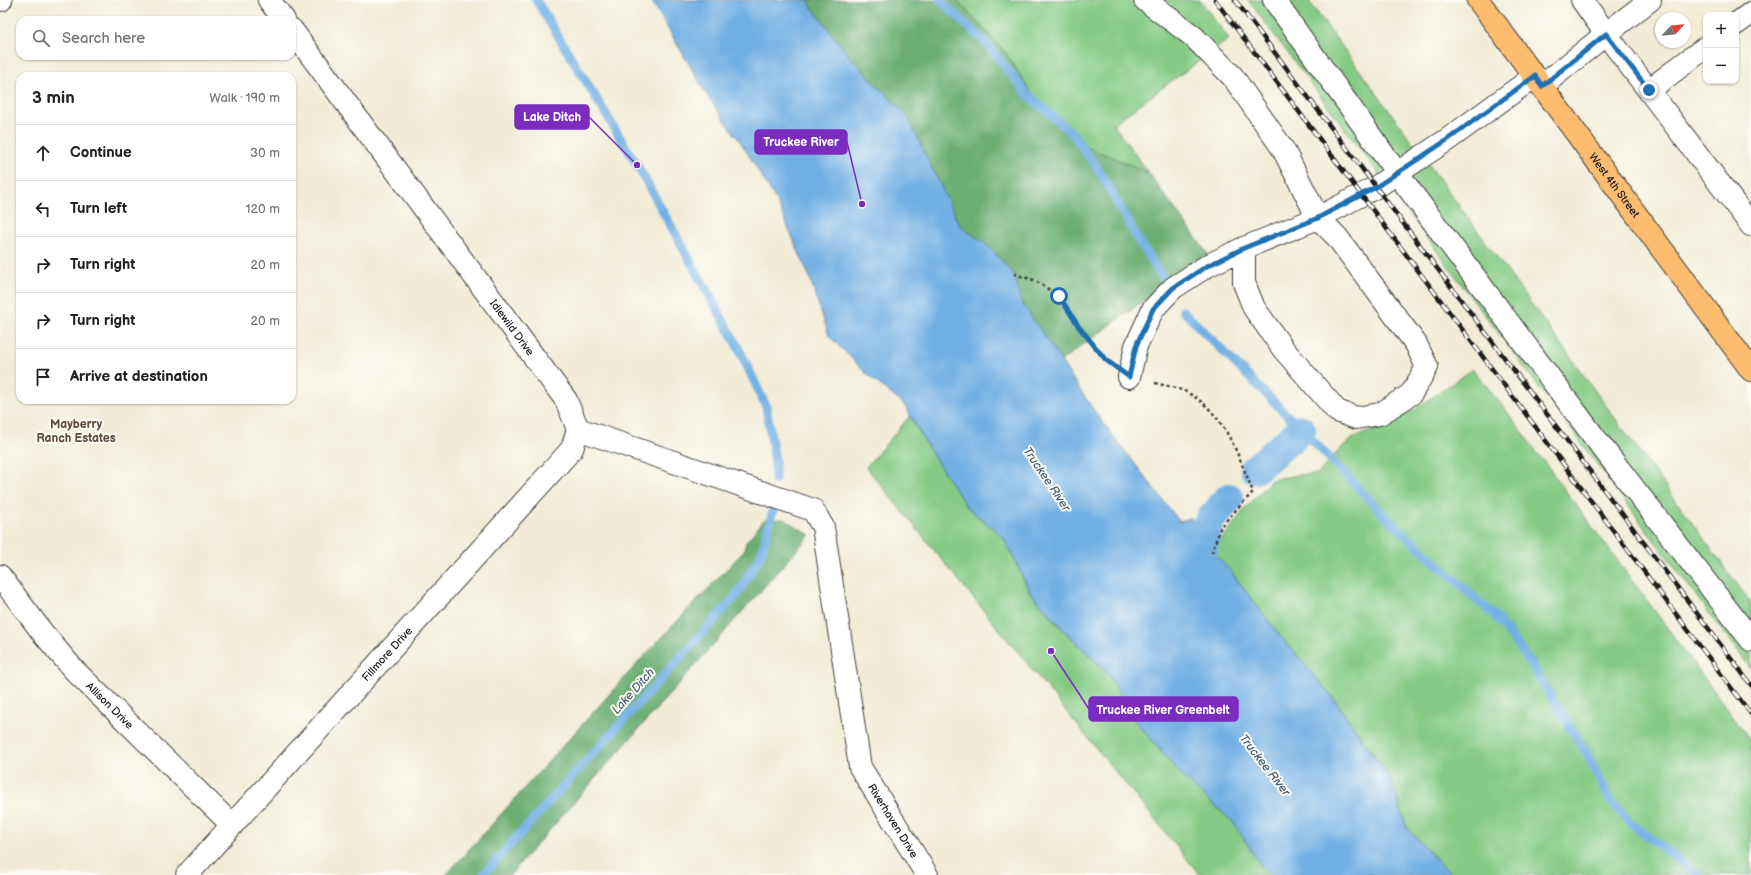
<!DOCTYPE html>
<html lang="en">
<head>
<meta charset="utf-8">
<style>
  :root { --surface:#fff; --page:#f6f6f6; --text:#222; --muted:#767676; --line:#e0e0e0 }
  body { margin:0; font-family:"Balsamiq Sans",sans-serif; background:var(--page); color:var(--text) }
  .controls { position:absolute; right:12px; top:12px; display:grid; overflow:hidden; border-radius:8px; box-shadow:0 1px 3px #0004 }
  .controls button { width:36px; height:36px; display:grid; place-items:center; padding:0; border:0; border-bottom:1px solid var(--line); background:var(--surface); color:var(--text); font:20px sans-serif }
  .compass { position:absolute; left:1655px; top:12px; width:36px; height:36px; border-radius:50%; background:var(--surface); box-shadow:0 1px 3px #0004; rotate:64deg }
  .stop { position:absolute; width:12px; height:12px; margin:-9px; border:3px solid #1f6fb2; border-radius:50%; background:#fff }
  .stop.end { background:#1f6fb2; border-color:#fff; box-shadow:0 1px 4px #0008 }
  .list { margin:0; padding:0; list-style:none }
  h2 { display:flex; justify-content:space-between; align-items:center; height:52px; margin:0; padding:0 16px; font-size:17px }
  h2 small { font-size:13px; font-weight:400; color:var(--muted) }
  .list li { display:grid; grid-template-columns:26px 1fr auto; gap:12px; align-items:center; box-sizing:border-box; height:56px; padding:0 16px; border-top:1px solid var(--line) }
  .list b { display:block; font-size:15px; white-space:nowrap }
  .list em { font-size:13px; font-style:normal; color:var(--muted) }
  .icon { flex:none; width:22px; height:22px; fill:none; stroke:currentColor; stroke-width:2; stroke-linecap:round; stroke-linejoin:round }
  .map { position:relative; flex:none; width:1751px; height:875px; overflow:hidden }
  .search { position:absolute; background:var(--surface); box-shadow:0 1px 3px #0004; left:16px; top:16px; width:280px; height:44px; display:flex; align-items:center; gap:10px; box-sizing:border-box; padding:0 14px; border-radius:12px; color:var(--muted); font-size:15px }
  .panel { position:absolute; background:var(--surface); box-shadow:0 1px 3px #0004; left:16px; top:72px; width:280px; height:332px; border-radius:12px }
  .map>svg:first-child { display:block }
</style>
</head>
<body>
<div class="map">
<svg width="1751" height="875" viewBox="0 0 1751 875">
  <rect width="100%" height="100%" fill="#fdfcf7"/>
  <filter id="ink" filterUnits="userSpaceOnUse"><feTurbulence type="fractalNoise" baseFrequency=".025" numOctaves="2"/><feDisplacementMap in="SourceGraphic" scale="8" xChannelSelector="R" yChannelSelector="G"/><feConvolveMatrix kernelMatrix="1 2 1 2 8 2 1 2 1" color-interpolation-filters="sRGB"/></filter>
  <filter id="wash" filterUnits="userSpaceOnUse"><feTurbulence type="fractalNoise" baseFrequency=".012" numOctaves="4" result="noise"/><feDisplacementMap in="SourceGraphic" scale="16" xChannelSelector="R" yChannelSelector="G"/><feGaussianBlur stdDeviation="0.9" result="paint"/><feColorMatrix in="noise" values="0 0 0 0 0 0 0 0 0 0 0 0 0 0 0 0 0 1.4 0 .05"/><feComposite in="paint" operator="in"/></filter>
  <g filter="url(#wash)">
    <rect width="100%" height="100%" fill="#f2ecd6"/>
    <g fill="#84ca85" stroke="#507350">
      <path d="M 957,0 L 1200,0 L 1229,39 L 1113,124 L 1148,172 L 1087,147 L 1034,97 L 1005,52 Z"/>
      <path d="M 1248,0 L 1308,0 L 1751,603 L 1751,669 Z"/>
      <path d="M 1473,369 L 1508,413 L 1751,741 L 1751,875 L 1451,875 L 1407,828 L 1391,780 L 1334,699 L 1277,632 L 1228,568 L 1212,552 L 1245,509 L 1271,480 L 1297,475 L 1318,474 L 1340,449 L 1355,437 L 1381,427 L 1411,412 Z"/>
      <path d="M 910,416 L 932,454 L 967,507 L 1004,538 L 1030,592 L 1062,629 L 1108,673 L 1134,719 L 1185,779 L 1233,822 L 1262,867 L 1272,875 L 1200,875 L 866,467 Z"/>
    </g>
    <g fill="#6bae72" stroke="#446547">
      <path d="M 809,0 L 957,0 L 1005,52 L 1034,97 L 1087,147 L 1148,172 L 1208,254 L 1061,361 L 1021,302 L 1014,274 L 987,245 L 960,226 L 906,116 L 849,56 L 810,5 Z"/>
      <path d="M 784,519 L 810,535 L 510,875 L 446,875 L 644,656 L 744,551 L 746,542 L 764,520 Z"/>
    </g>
    <path fill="#72b0e4" stroke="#476680" d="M 651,0 L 809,0 L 810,5 L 849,56 L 907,116 L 960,226 L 987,245 L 1014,274 L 1021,302 L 1043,333 L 1074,381 L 1100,419 L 1180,522 L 1190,517 L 1202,529 L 1200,547 L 1204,547 L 1212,552 L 1228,568 L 1277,632 L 1334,699 L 1391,780 L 1407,828 L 1451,875 L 1272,875 L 1262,867 L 1233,822 L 1185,779 L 1134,719 L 1108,673 L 1062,628 L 1030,592 L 1004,538 L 967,507 L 932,454 L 904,405 L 869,376 L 829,336 L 808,273 L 776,200 L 742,144 L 710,100 Z"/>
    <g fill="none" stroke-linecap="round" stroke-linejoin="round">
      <g stroke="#72b0e4" stroke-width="9">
        <path d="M 536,0 L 637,165 L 738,347 L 766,406 L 775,462 L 775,480"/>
        <path d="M 940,0 L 985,42 L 1028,95 L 1072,133 L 1102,175 L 1137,238 L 1163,278"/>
        <path d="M 1183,311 L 1314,442 L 1390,521 L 1496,617 L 1525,655 L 1587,754 L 1611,802 L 1632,824 L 1698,875"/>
        <path d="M 483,875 L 736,596 L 761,555 L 774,507"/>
      </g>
      <g stroke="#72b0e4" stroke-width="30">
        <path d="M 1255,469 L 1301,430"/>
        <path d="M 1186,583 L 1199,567 L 1209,521 L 1229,498"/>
      </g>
    </g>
  </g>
  <g filter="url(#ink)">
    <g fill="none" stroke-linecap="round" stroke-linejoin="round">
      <defs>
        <g id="minor">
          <path d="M 0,0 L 1,0"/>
          <path d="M 269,0 L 284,20"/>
          <path d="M 1145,0 L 1194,37 L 1233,77 L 1283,149 L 1318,218 L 1337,237 L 1416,344 L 1427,367 L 1411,394 L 1380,414 L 1356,418 L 1337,411 L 1284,350 L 1254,308 L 1244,283 L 1244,248"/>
          <path d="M 1274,0 L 1397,173 L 1592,434 L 1751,640"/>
          <path d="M 1582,0 L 1606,34 L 1650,0"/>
          <path d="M 1736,24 L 1751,13"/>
          <path id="s1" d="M 292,30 L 566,400 L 578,429 L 813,510 L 823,527 L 826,546 L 860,767 L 927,875"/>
          <path d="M 1542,86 L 1606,34 L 1751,225"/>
          <path d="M 1649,90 L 1706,47"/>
          <path d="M 1129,377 L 1136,346 L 1153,309 L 1173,288 L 1207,266 L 1244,248 L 1318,218 L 1376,187 L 1447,140 L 1535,76"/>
          <path id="s2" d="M 0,576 L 42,632 L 74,670 L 232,825"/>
          <path id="s3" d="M 187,875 L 572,449 L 578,429"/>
        </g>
        <g id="major">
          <path id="s4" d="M 1478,0 L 1751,370"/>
        </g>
      </defs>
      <use href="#minor" stroke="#3c3b38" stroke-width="24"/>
      <use href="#major" stroke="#3c3b38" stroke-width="24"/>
      <g stroke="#3c3b38" stroke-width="2.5" stroke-dasharray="3 3" stroke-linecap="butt">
        <path d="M 1014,274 L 1034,280 L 1059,296 L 1079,327 L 1106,360"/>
        <path d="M 1155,383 C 1166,386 1181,388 1190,394 C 1225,414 1239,457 1253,492 L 1221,526 L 1212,552"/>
      </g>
      <use href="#minor" stroke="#fff" stroke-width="22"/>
      <use href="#major" stroke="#fdbc6f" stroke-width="22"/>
      <defs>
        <g id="rail">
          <path d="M 1215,0 L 1751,714"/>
          <path d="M 1235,0 L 1751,685"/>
        </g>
      </defs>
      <use href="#rail" stroke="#1c1c1c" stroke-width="4.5"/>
      <use href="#rail" stroke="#fdfcf7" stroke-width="3" stroke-dasharray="9" stroke-linecap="butt"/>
    </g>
  </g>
  <g fill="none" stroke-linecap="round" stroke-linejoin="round" filter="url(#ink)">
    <path stroke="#1f6fb2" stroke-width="5" d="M 1059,296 L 1079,327 L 1106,360 L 1129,377 L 1136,346 L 1153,309 L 1173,288 L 1207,266 L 1244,248 L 1318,218 L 1376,187 L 1447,140 L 1535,76 L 1542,86 L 1606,34 L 1649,90"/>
  </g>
  <g text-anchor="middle" stroke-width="4" stroke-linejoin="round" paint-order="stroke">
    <g font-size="11" fill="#1c1c1c" stroke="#fdfcf7">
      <text dy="4" stroke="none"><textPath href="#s4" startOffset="230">West 4th Street</textPath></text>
      <text dy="4" stroke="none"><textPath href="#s1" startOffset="370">Idlewild Drive</textPath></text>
      <text dy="4" stroke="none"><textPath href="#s3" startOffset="298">Fillmore Drive</textPath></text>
      <text dy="4" stroke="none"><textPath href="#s2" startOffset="170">Allison Drive</textPath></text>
      <text dy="4" stroke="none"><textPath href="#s1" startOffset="1066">Riverhaven Drive</textPath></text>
    </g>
    <g font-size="12" font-weight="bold" fill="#604b3c" stroke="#fdfcf7">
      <text x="76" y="428">Mayberry<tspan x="76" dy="14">Ranch Estates</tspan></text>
    </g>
    <g font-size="12" font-style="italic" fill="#435f76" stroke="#fdfcf7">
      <text transform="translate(1047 479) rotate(56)" y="4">Truckee River</text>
      <text transform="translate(633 691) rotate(-48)" y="4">Lake Ditch</text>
      <text transform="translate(1265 765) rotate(52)" y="4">Truckee River</text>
    </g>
  </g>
  <path fill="none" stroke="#7b2cbf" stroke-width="1.5" d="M637 165L589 117M862 204L847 142M1051 651L1089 709"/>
  <g fill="#7b2cbf" stroke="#fdfcf7" stroke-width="1.5">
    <circle cx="637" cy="165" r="4"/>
    <circle cx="862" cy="204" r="4"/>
    <circle cx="1051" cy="651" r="4"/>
  </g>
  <g fill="#7b2cbf" stroke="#7b2cbf" stroke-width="1.5">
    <rect x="515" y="105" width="74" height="24" rx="4"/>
    <rect x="755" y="130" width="92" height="24" rx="4"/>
    <rect x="1089" y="697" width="149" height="24" rx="4"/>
  </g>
  <g font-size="12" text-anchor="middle" font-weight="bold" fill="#fff">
    <text x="552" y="121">Lake Ditch</text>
    <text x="801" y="146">Truckee River</text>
    <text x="1163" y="714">Truckee River Greenbelt</text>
  </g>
</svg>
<div class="controls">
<button>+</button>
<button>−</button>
</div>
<svg class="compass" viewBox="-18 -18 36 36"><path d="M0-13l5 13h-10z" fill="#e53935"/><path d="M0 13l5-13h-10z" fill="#767676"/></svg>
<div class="stop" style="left:1059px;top:296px"></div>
<div class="stop end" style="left:1649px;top:90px"></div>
<div class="search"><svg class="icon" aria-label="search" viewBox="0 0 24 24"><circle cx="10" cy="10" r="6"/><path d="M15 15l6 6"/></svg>Search here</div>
<section class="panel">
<h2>3 min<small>Walk · 190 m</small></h2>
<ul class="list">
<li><svg class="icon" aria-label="ahead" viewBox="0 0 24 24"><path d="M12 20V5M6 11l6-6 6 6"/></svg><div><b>Continue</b></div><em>30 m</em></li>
<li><svg class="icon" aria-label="left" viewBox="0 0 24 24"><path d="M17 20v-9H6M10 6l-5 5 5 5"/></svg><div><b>Turn left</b></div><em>120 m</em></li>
<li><svg class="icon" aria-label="right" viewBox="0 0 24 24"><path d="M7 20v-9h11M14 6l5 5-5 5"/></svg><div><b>Turn right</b></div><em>20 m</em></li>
<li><svg class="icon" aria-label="right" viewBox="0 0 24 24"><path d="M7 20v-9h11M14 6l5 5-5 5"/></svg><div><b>Turn right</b></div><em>20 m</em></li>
<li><svg class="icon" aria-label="arrive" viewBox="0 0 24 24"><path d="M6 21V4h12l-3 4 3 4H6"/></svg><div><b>Arrive at destination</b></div></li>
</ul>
</section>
</div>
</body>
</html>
